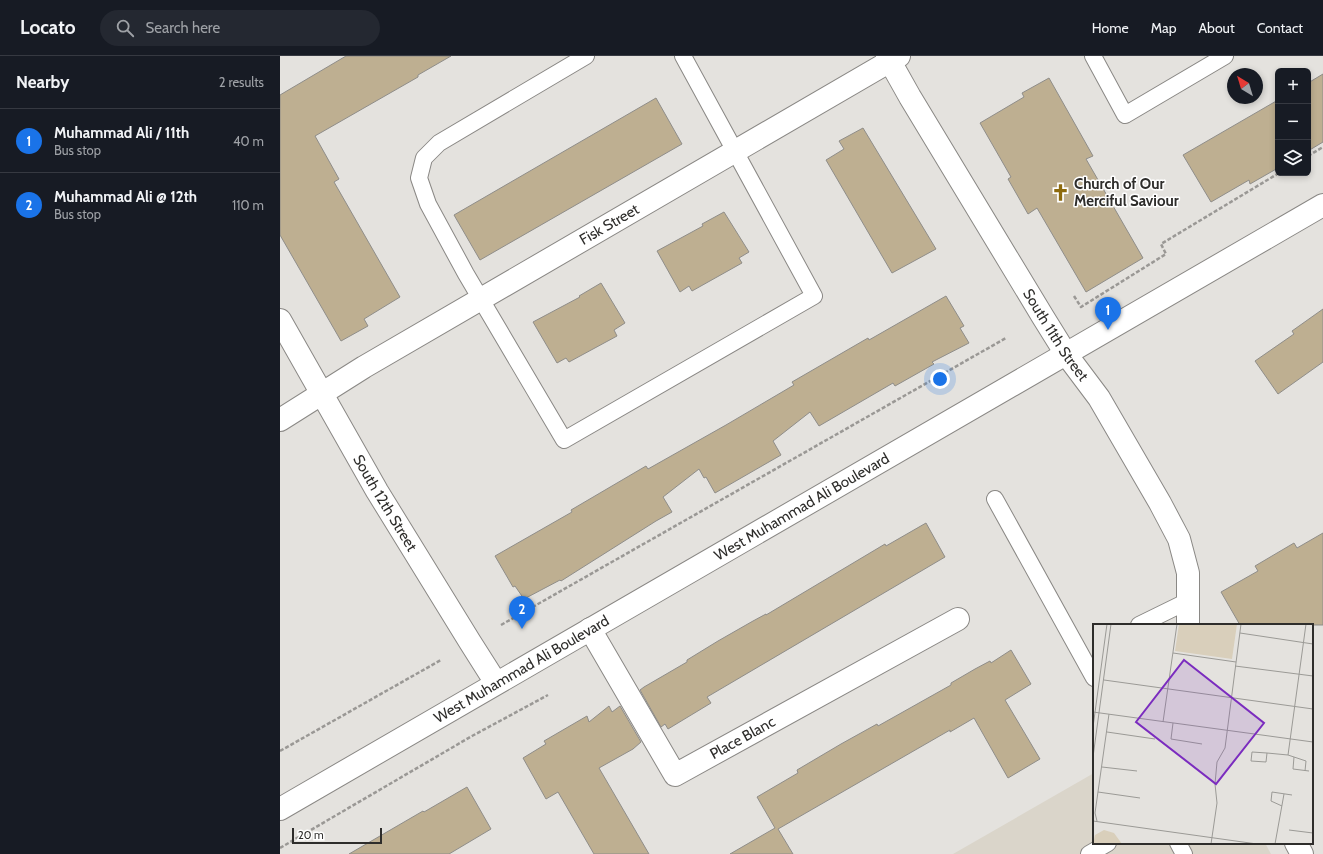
<!DOCTYPE html>
<html lang="en">
<head>
<meta charset="utf-8">
<style>
  :root { --surface:#171b24; --page:#242831; --text:#f1f3f6; --muted:#9ea1a6; --line:#363941; --accent:#1a73e8 }
  body { margin:0; font-family:Cabin,sans-serif; background:var(--page); color:var(--text) }
  .controls { position:absolute; right:12px; top:12px; display:grid; overflow:hidden; border-radius:6px; box-shadow:0 2px 6px #0003 }
  .controls button { width:36px; height:36px; display:grid; place-items:center; padding:0; border:0; border-bottom:1px solid var(--line); background:var(--surface); color:var(--text); font:20px sans-serif }
  .compass { position:absolute; left:947px; top:12px; width:36px; height:36px; border-radius:50%; background:var(--surface); box-shadow:0 2px 6px #0003; rotate:322deg }
  .scale { position:absolute; left:12px; bottom:10px; width:90px; box-sizing:border-box; padding-left:4px; border:2px solid #2e2d2b; border-top:0; font-size:11px; line-height:14px; white-space:nowrap; color:#2e2d2b; -webkit-text-stroke:3px #fff; paint-order:stroke }
  .you { position:absolute; left:660px; top:323px; width:14px; height:14px; margin:-10px; border:3px solid #fff; border-radius:50%; background:#1a73e8; box-shadow:0 0 0 6px #1a73e833 }
  .badge { display:grid; place-items:center; width:26px; height:26px; border-radius:50%; background:var(--accent); color:#fff; font-size:13px; font-weight:700 }
  .pin { position:absolute; translate:-50% -33px; filter:drop-shadow(0 1px 2px #0008) }
  .pin::after { content:''; position:absolute; top:21px; width:14px; height:12px; background:inherit; clip-path:polygon(0 0,100% 0,50% 100%) }
  .list { margin:0; padding:0; list-style:none }
  h2 { display:flex; justify-content:space-between; align-items:center; height:52px; margin:0; padding:0 16px; font-size:17px }
  h2 small { font-size:13px; font-weight:400; color:var(--muted) }
  .list li { display:grid; grid-template-columns:26px 1fr auto; gap:12px; align-items:center; box-sizing:border-box; height:64px; padding:0 16px; border-top:1px solid var(--line) }
  .list b { display:block; font-size:15px; white-space:nowrap }
  .list p { margin:0; font-size:13px; white-space:nowrap; color:var(--muted) }
  .list em { font-size:13px; font-style:normal; color:var(--muted) }
  .icon { flex:none; width:22px; height:22px; fill:none; stroke:currentColor; stroke-width:2; stroke-linecap:round; stroke-linejoin:round }
  .map { position:relative; flex:none; width:1043px; height:798px; overflow:hidden }
  header { display:flex; align-items:center; gap:24px; box-sizing:border-box; height:56px; padding:0 20px; background:var(--surface); border-bottom:1px solid var(--line) }
  header strong { font-size:19px }
  nav { display:flex; gap:22px; margin-inline-start:auto; font-size:14px }
  .search { width:280px; height:36px; background:var(--page); display:flex; align-items:center; gap:10px; box-sizing:border-box; padding:0 14px; border-radius:22px; color:var(--muted); font-size:15px }
  main { display:flex }
  aside { flex:1; background:var(--surface) }
  .map>svg:first-child { display:block }
</style>
</head>
<body>
<header>
<strong>Locato</strong>
<div class="search"><svg class="icon" aria-label="search" viewBox="0 0 24 24"><circle cx="10" cy="10" r="6"/><path d="M15 15l6 6"/></svg>Search here</div>
<nav><a>Home</a><a>Map</a><a>About</a><a>Contact</a></nav>
</header>
<main>
<aside>
<h2>Nearby<small>2 results</small></h2>
<ul class="list">
<li><span class="badge">1</span><div><b>Muhammad Ali / 11th</b><p>Bus stop</p></div><em>40 m</em></li>
<li><span class="badge">2</span><div><b>Muhammad Ali @ 12th</b><p>Bus stop</p></div><em>110 m</em></li>
</ul>
</aside>
<div class="map">
<svg width="1043" height="798" viewBox="0 0 1043 798">
  <rect width="100%" height="100%" fill="#e4e2de"/>
  <path fill="#dad5ca" d="M 814,717 L 814,787 L 985,787 L 991,798 L 673,798 Z"/>
  <g fill="#beaf91" stroke="#8f8d89">
    <path d="M 66,0 L 171,0 L 138,19 L 138,21 L 35,80 L 59,123 L 54,126 L 120,241 L 84,263 L 88,270 L 61,285 L 0,179 L 0,39 Z"/>
    <path d="M 1043,18 L 1043,86 L 1028,95 L 1028,27 Z"/>
    <path d="M 769,22 L 813,100 L 806,103 L 863,202 L 806,236 L 757,152 L 748,158 L 728,123 L 731,121 L 700,67 L 744,41 L 742,37 Z"/>
    <path d="M 376,42 L 402,88 L 200,204 L 174,159 Z"/>
    <path d="M 998,44 L 998,112 L 970,128 L 969,124 L 931,146 L 903,99 Z"/>
    <path d="M 583,72 L 656,193 L 612,217 L 546,104 L 564,93 L 559,85 Z"/>
    <path d="M 444,156 L 469,196 L 459,202 L 462,207 L 412,235 L 409,230 L 400,236 L 377,195 L 423,170 L 422,168 Z"/>
    <path d="M 321,227 L 345,267 L 334,274 L 337,280 L 289,306 L 286,302 L 277,307 L 253,266 L 300,241 L 299,240 Z"/>
    <path d="M 666,240 L 684,270 L 680,272 L 689,287 L 652,306 L 654,308 L 615,330 L 613,327 L 539,370 L 530,356 L 493,385 L 501,399 L 435,437 L 426,421 L 424,422 L 419,413 L 383,441 L 392,456 L 376,465 L 281,525 L 280,524 L 244,543 L 235,530 L 233,531 L 215,500 L 292,456 L 291,454 L 366,410 L 368,413 L 446,369 L 514,329 L 512,326 L 588,282 L 589,284 Z"/>
    <path d="M 1043,253 L 1043,306 L 998,338 L 975,305 L 1014,278 L 1012,275 Z"/>
    <path d="M 646,467 L 665,501 L 427,641 L 431,647 L 388,673 L 385,668 L 381,671 L 360,634 L 364,631 L 407,606 L 407,604 L 438,585 L 473,565 L 486,558 L 486,559 L 605,488 L 606,490 Z"/>
    <path d="M 1043,477 L 1043,569 L 960,569 L 941,536 L 978,515 L 975,510 L 1014,487 L 1017,492 Z"/>
    <path d="M 731,594 L 751,628 L 725,644 L 760,703 L 728,722 L 694,662 L 670,676 L 670,674 L 498,773 L 513,798 L 450,798 L 495,772 L 477,741 L 518,717 L 517,714 L 561,688 L 597,668 L 598,670 L 671,629 L 671,627 L 695,613 L 710,605 L 711,607 Z"/>
    <path d="M 329,650 L 332,656 L 340,650 L 361,686 L 353,693 L 319,712 L 369,798 L 314,798 L 278,736 L 266,743 L 243,702 L 266,688 L 264,685 L 307,660 L 309,666 Z"/>
    <path d="M 187,731 L 211,773 L 169,798 L 69,798 L 143,755 L 144,756 Z"/>
  </g>
  <g fill="none" stroke-linecap="round" stroke-linejoin="round">
    <defs>
      <g id="lane">
        <path d="M 306,0 L 159,87 L 144,102 L 139,122 L 148,148 L 186,218 L 284,384 L 534,240 L 403,0"/>
        <path d="M 813,0 L 845,59 L 945,0"/>
        <path d="M 715,443 L 814,622"/>
        <path d="M 859,569 L 908,545"/>
        <path d="M 898,787 L 904,798"/>
        <path d="M 809,798 L 828,787"/>
      </g>
      <g id="street">
        <path id="s1" d="M 607,0 L 630,41 L 763,261 L 786,298 L 819,342 L 880,447 L 899,483 L 908,517 L 908,569"/>
        <path id="s2" d="M 0,264 L 97,435 L 190,586 L 216,627"/>
        <path id="s3" d="M 0,364 L 84,311 L 619,0"/>
        <path id="s4" d="M 310,573 L 395,719 L 678,563"/>
        <path d="M 1016,787 L 1022,798"/>
      </g>
      <g id="secondary">
        <path id="s5" d="M 0,753 L 1043,149"/>
      </g>
    </defs>
    <use href="#lane" stroke="#8a8885" stroke-width="18"/>
    <use href="#street" stroke="#8a8885" stroke-width="24"/>
    <use href="#secondary" stroke="#8a8885" stroke-width="24"/>
    <g stroke="#9a9895" stroke-width="2.5" stroke-dasharray="4 2" stroke-linecap="butt">
      <path d="M 1028,100 L 1043,91"/>
      <path d="M 794,240 L 801,251 L 886,198 L 881,188 L 999,117"/>
      <path d="M 221,569 L 726,282"/>
      <path d="M 0,695 L 161,604"/>
      <path d="M 0,792 L 192,680 L 268,639"/>
    </g>
    <use href="#lane" stroke="#fff" stroke-width="16"/>
    <use href="#street" stroke="#fff" stroke-width="22"/>
    <use href="#secondary" stroke="#fff" stroke-width="22"/>
  </g>
  <defs>
    <symbol id="church-bare" viewBox="-9 -9 18 18"><path d="M-1.2-6h2.4v3.5h3.3v2.4h-3.3V6h-2.4V-.1h-3.3v-2.4h3.3Z" fill="#8d6a0d" stroke="#fff" stroke-width="2.5" paint-order="stroke"/></symbol>
  </defs>
  <g fill-rule="evenodd">
    <use href="#church-bare" x="768" y="124" width="25" height="25"/>
  </g>
  <g text-anchor="middle" stroke-width="3" stroke-linejoin="round" paint-order="stroke">
    <g font-size="15" font-weight="bold" fill="#2e2d2b" stroke="#fff" text-anchor="start">
      <text x="794" y="133">Church of Our<tspan x="794" dy="17">Merciful Saviour</tspan></text>
    </g>
    <g font-size="15" fill="#2e2d2b" stroke="#fff">
      <text dy="5" stroke="none"><textPath href="#s3" startOffset="383">Fisk Street</textPath></text>
      <text dy="5" stroke="none"><textPath href="#s1" startOffset="326">South 11th Street</textPath></text>
      <text dy="5" stroke="none"><textPath href="#s2" startOffset="211">South 12th Street</textPath></text>
      <text dy="5" stroke="none"><textPath href="#s5" startOffset="603">West Muhammad Ali Boulevard</textPath></text>
      <text dy="5" stroke="none"><textPath href="#s5" startOffset="279">West Muhammad Ali Boulevard</textPath></text>
      <text dy="5" stroke="none"><textPath href="#s4" startOffset="246">Place Blanc</textPath></text>
    </g>
  </g>
  <g transform="translate(813 568)">
    <rect width="220" height="220" fill="#e4e2de"/>
    <path d="M 86,0 L 144,0 L 139,35 L 82,27 ZM 11,206 L 21,209 L 29,220 L 0,220 L 2,211 Z" fill="#d9cfbb"/>
    <path fill="none" stroke="#9b9a96" stroke-width="1" d="M 147,9 L 220,20M 80,29 L 143,38M 142,42 L 220,52M 11,56 L 220,85M 0,88 L 220,118M 70,98 L 84,0M 80,99 L 78,115 L 109,120M 0,103 L 14,0M 14,108 L 62,115M 174,129 L 159,128 L 158,137 L 173,138 L 174,129 L 195,131 L 201,133 L 200,145 L 216,147M 195,131 L 213,0M 0,133 L 18,0M 201,133 L 213,137 L 212,147M 9,143 L 44,147M 5,168 L 47,174M 189,182 L 178,177 L 179,168 L 199,171M 0,197 L 164,220M 4,197 L 2,189 L 16,90M 196,206 L 220,209M 118,220 L 124,179 L 122,160 L 124,138 L 132,124 L 148,0M 182,220 L 191,170"/>
    <path fill="#7b2cbf" fill-opacity="0.15" stroke="#7b2cbf" stroke-width="2" d="M 91,36 L 171,99 L 123,160 L 43,98 Z"/>
    <rect width="220" height="220" fill="none" stroke="#2e2d2b" stroke-width="2"/>
  </g>
</svg>
<div class="controls">
<button>+</button>
<button>−</button>
<button><svg class="icon" aria-label="layers" viewBox="0 0 24 24"><path d="M12 4l9 5-9 5-9-5zM3 14l9 5 9-5"/></svg></button>
</div>
<svg class="compass" viewBox="-18 -18 36 36"><path d="M0-13l5 13h-10z" fill="#e53935"/><path d="M0 13l5-13h-10z" fill="#9ea1a6"/></svg>
<div class="scale">20 m</div>
<div class="you"></div>
<div class="pin badge" style="left:828px;top:274px">1</div>
<div class="pin badge" style="left:242px;top:573px">2</div>
</div>
</main>
</body>
</html>
